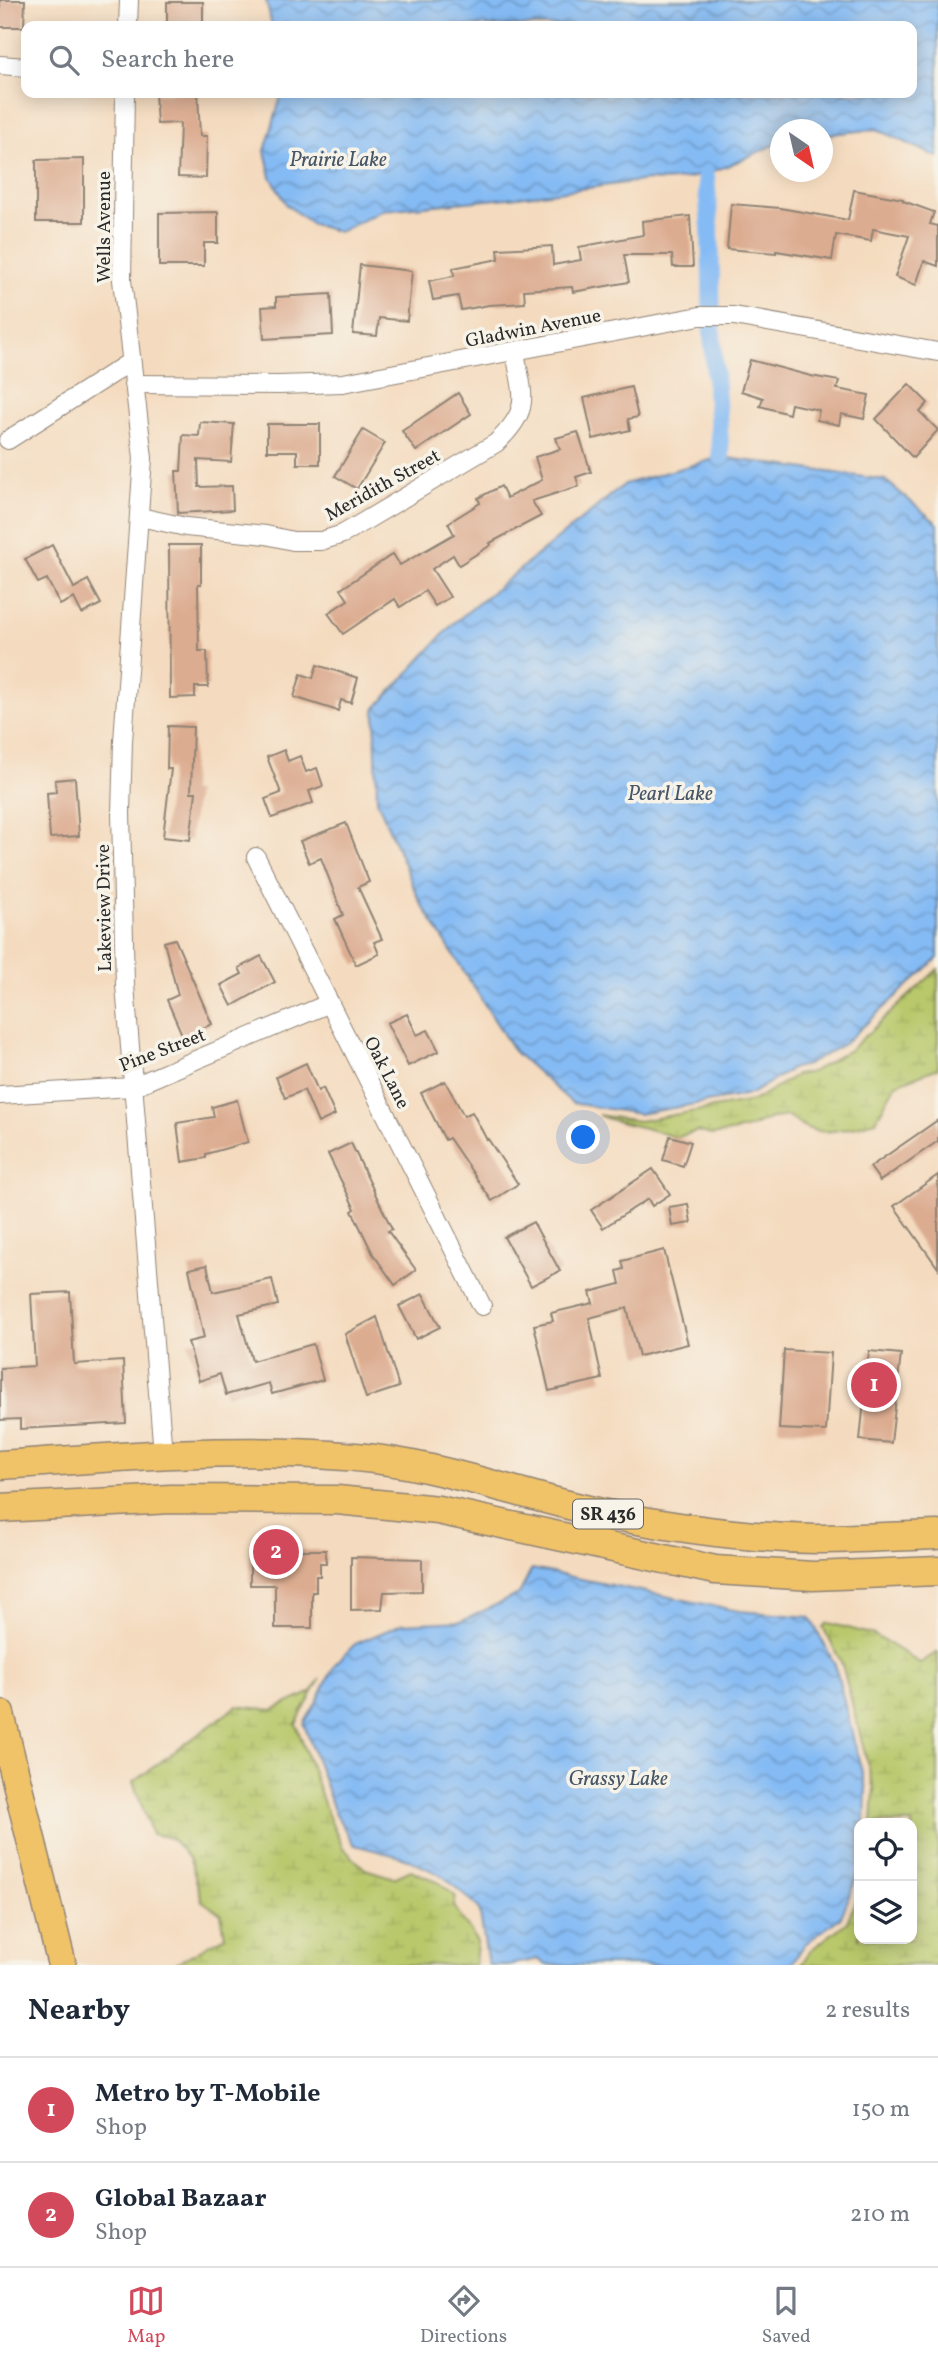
<!DOCTYPE html>
<html lang="en">
<head>
<meta charset="utf-8">
<style>
  :root { --surface:#fff; --page:#f6f6f7; --text:#1f2937; --muted:#747a83; --line:#e0e1e3; --accent:#d1495b }
  body { margin:0; font-family:Vollkorn,serif; background:var(--page); color:var(--text) }
  .controls { position:absolute; right:21px; bottom:21px; display:grid; overflow:hidden; border-radius:14px; box-shadow:0 4px 18px #0003 }
  .controls button { width:63px; height:63px; display:grid; place-items:center; padding:0; border:0; border-bottom:2px solid var(--line); background:var(--surface); color:var(--text); font:35px sans-serif }
  .compass { position:absolute; left:770px; top:119px; width:63px; height:63px; border-radius:50%; background:var(--surface); box-shadow:0 4px 18px #0003; rotate:146deg }
  .you { position:absolute; left:584px; top:1138px; width:24px; height:24px; margin:-18px; border:5px solid #fff; border-radius:50%; background:#1a73e8; box-shadow:0 0 0 10px #1a73e833 }
  .badge { display:grid; place-items:center; width:46px; height:46px; border-radius:50%; background:var(--accent); color:#fff; font-size:23px; font-weight:700 }
  .pin { position:absolute; translate:-50% -50%; border:4px solid #fff; box-shadow:0 2px 7px #0006 }
  .list { margin:0; padding:0; list-style:none }
  h2 { display:flex; justify-content:space-between; align-items:center; height:91px; margin:0; padding:0 28px; font-size:30px }
  h2 small { font-size:23px; font-weight:400; color:var(--muted) }
  .list li { display:grid; grid-template-columns:46px 1fr auto; gap:21px; align-items:center; box-sizing:border-box; height:105px; padding:0 28px; border-top:2px solid var(--line) }
  .list b { display:block; font-size:26px; white-space:nowrap }
  .list p { margin:0; font-size:23px; white-space:nowrap; color:var(--muted) }
  .list em { font-size:23px; font-style:normal; color:var(--muted) }
  .icon { flex:none; width:38px; height:38px; fill:none; stroke:currentColor; stroke-width:2; stroke-linecap:round; stroke-linejoin:round }
  .map { position:relative; flex:none; width:938px; height:1965px; overflow:hidden }
  .search { position:absolute; background:var(--surface); box-shadow:0 4px 18px #0003; left:21px; right:21px; top:21px; height:77px; display:flex; align-items:center; gap:18px; box-sizing:border-box; padding:0 24px; border-radius:14px; color:var(--muted); font-size:26px }
  .sheet { height:301px; background:var(--surface) }
  nav { display:flex; justify-content:space-around; align-items:center; box-sizing:border-box; height:98px; border-top:2px solid var(--line); background:var(--surface); font-size:19px; color:var(--muted) }
  nav a { display:grid; justify-items:center; gap:4px }
  nav .on { color:var(--accent) }
  .map>svg:first-child { display:block }
</style>
</head>
<body>
<div class="map">
<svg width="938" height="1965" viewBox="0 0 938 1965">
  <defs>
    <pattern id="wetland-marsh" width="20" height="14" patternUnits="userSpaceOnUse" patternTransform="scale(1.75)"><rect width="20" height="14" fill="#b8c86a"/><path d="M1 5h8M5 5V1M11 12h8M15 12V8" fill="none" stroke="#9eac5c"/></pattern>
    <pattern id="water-waves" width="16" height="10" patternUnits="userSpaceOnUse" patternTransform="scale(1.75)"><rect width="16" height="10" fill="#85bbf4"/><path d="M0 5q4-4 8 0t8 0" fill="none" stroke="#6d98c6"/></pattern>
  </defs>
  <rect width="100%" height="100%" fill="#f7f3e8"/>
  <filter id="ink" filterUnits="userSpaceOnUse"><feTurbulence type="fractalNoise" baseFrequency=".0143" numOctaves="2"/><feDisplacementMap in="SourceGraphic" scale="14" xChannelSelector="R" yChannelSelector="G"/><feConvolveMatrix kernelMatrix="1 2 1 2 8 2 1 2 1" color-interpolation-filters="sRGB"/></filter>
  <filter id="wash" filterUnits="userSpaceOnUse"><feTurbulence type="fractalNoise" baseFrequency=".00686" numOctaves="4" result="noise"/><feDisplacementMap in="SourceGraphic" scale="28" xChannelSelector="R" yChannelSelector="G"/><feGaussianBlur stdDeviation="1.57" result="paint"/><feColorMatrix in="noise" values="0 0 0 0 0 0 0 0 0 0 0 0 0 0 0 0 0 1.4 0 .05"/><feComposite in="paint" operator="in"/></filter>
  <g filter="url(#wash)">
    <rect width="100%" height="100%" fill="#f4dbbf"/>
    <g fill="url(#wetland-marsh)" stroke="#727a4a" stroke-width="2">
      <path d="M 938,969 L 938,1068 L 896,1084 L 876,1121 C 843,1129 816,1142 789,1116 L 771,1118 L 749,1128 L 731,1132 L 711,1135 L 697,1131 L 675,1138 C 651,1126 623,1126 598,1115 L 639,1121 L 753,1101 L 796,1075 L 812,1072 L 851,1049 Z"/>
      <path d="M 828,1623 L 874,1635 L 920,1663 L 938,1652 L 938,1965 L 801,1965 L 811,1950 L 847,1922 L 859,1892 L 859,1939 L 912,1939 L 912,1823 L 872,1823 L 874,1789 L 842,1664 L 823,1627 Z"/>
      <path d="M 320,1679 L 296,1724 L 328,1815 L 343,1848 L 365,1869 L 394,1878 L 411,1870 L 440,1883 L 456,1897 L 454,1906 L 477,1942 L 475,1965 L 173,1965 L 225,1936 L 221,1914 L 202,1901 L 190,1859 L 171,1838 L 152,1834 L 133,1782 L 237,1706 L 273,1710 L 312,1692 Z"/>
    </g>
    <g fill="url(#water-waves)" stroke="#587390" stroke-width="2">
      <path d="M 266,0 L 938,0 L 938,157 L 876,129 L 823,135 L 822,130 L 780,130 L 780,142 C 736,162 698,185 648,180 L 518,197 L 383,210 L 339,232 L 312,224 L 287,205 L 271,177 L 265,151 L 282,93 L 912,93 L 912,26 L 272,26 Z"/>
      <path d="M 721,457 L 885,480 L 938,524 L 938,958 L 845,1043 L 807,1065 L 793,1068 L 751,1094 L 639,1114 L 572,1103 L 514,1051 L 419,900 L 377,800 L 375,709 L 454,623 L 625,484 Z"/>
      <path d="M 532,1569 L 739,1611 L 810,1617 L 835,1665 L 866,1788 L 865,1823 L 859,1823 L 859,1871 L 841,1917 L 805,1944 L 791,1965 L 546,1965 L 538,1959 L 508,1965 L 488,1965 L 479,1908 L 443,1876 L 405,1858 L 354,1845 L 335,1813 L 304,1724 L 319,1698 L 335,1664 L 355,1644 L 402,1624 L 462,1621 L 519,1594 Z"/>
    </g>
    <g fill="none" stroke-linecap="round" stroke-linejoin="round">
      <path stroke="#85bbf4" stroke-width="18" d="M 706,176 L 710,227 L 712,333 L 721,457"/>
    </g>
    <g id="blocks">
      <g fill="#dcac90">
        <path d="M 0,0 L 25,0 L 24,27 L 0,27 Z"/>
        <rect x="167" y="2" width="36" height="24"/>
        <path d="M 155,93 L 198,93 L 200,136 L 207,136 L 206,178 L 178,177 L 180,123 L 157,124 Z"/>
        <path d="M 84,159 L 84,222 L 36,222 L 36,160 Z"/>
        <path d="M 854,190 L 903,199 L 903,201 L 934,212 L 930,224 L 938,226 L 938,266 L 924,261 L 916,285 L 895,277 L 909,236 L 873,229 L 871,241 L 836,235 L 832,260 L 776,251 L 776,253 L 727,249 L 731,204 L 780,208 L 848,220 Z"/>
        <path d="M 218,212 L 218,243 L 204,243 L 204,266 L 159,266 L 159,213 Z"/>
        <path d="M 690,216 L 693,267 L 673,267 L 672,255 L 624,255 L 629,282 L 573,292 L 572,287 L 524,290 L 525,303 L 489,305 L 461,310 L 458,296 L 433,300 L 429,281 L 454,276 L 453,268 L 499,259 L 498,249 L 552,246 L 553,265 L 581,260 L 579,247 L 643,235 L 642,221 Z"/>
        <path d="M 360,265 L 412,271 L 407,321 L 379,318 L 377,336 L 353,334 Z"/>
        <path d="M 331,294 L 333,335 L 264,339 L 262,307 L 276,306 L 276,297 Z"/>
        <path d="M 750,360 L 811,376 L 839,381 L 837,389 L 869,395 L 864,419 L 841,414 L 839,425 L 817,420 L 819,410 L 791,404 L 789,414 L 760,406 L 763,398 L 741,391 Z"/>
        <path d="M 909,384 L 928,403 L 920,412 L 938,430 L 913,458 L 876,419 Z"/>
        <path d="M 631,387 L 638,417 L 628,419 L 630,430 L 593,439 L 584,398 Z"/>
        <path d="M 458,393 L 471,414 L 416,451 L 402,431 Z"/>
        <path d="M 200,422 L 234,424 L 231,462 L 198,460 L 199,487 L 232,486 L 233,510 L 178,513 L 176,471 L 181,471 L 183,435 L 199,436 Z"/>
        <path d="M 267,424 L 320,424 L 320,464 L 297,464 L 297,451 L 267,451 Z"/>
        <path d="M 363,430 L 385,443 L 357,489 L 335,476 Z"/>
        <path d="M 578,432 L 591,472 L 576,477 L 579,486 L 532,501 L 541,516 L 490,543 L 491,545 L 459,565 L 453,555 L 432,569 L 450,597 L 435,606 L 425,591 L 400,607 L 395,599 L 343,634 L 328,613 L 348,600 L 341,589 L 393,554 L 400,565 L 454,534 L 448,523 L 480,503 L 478,498 L 501,486 L 507,498 L 542,480 L 535,457 L 560,449 L 556,438 Z"/>
        <path d="M 52,545 L 74,588 L 88,580 L 101,604 L 82,614 L 74,598 L 60,605 L 47,579 L 38,583 L 25,559 Z"/>
        <path d="M 169,545 L 201,545 L 201,584 L 198,584 L 199,651 L 207,651 L 208,687 L 195,687 L 195,697 L 170,698 Z"/>
        <path d="M 317,665 L 358,678 L 351,703 L 341,700 L 338,711 L 294,697 L 301,674 L 313,678 Z"/>
        <path d="M 168,726 L 193,727 L 191,792 L 196,792 L 190,840 L 163,837 L 171,769 L 167,769 Z"/>
        <path d="M 284,750 L 288,761 L 300,756 L 306,772 L 317,768 L 323,786 L 309,791 L 313,803 L 272,818 L 265,799 L 281,793 L 267,757 Z"/>
        <path d="M 75,778 L 79,836 L 50,838 L 47,793 L 56,792 L 55,780 Z"/>
        <path d="M 346,823 L 369,882 L 358,887 L 382,939 L 374,942 L 379,954 L 356,965 L 335,919 L 343,915 L 321,858 L 309,863 L 300,841 Z"/>
        <path d="M 175,939 L 212,1024 L 183,1037 L 167,1000 L 178,995 L 164,942 Z"/>
        <path d="M 261,956 L 275,982 L 232,1006 L 221,985 L 242,974 L 239,968 Z"/>
        <path d="M 407,1014 L 417,1035 L 428,1030 L 439,1051 L 408,1066 L 387,1023 Z"/>
        <path d="M 306,1063 L 318,1091 L 323,1088 L 335,1115 L 318,1123 L 304,1090 L 285,1098 L 276,1077 Z"/>
        <path d="M 445,1081 L 464,1116 L 472,1112 L 487,1140 L 488,1139 L 518,1184 L 492,1201 L 449,1138 L 445,1140 L 421,1093 Z"/>
        <path d="M 237,1100 L 248,1142 L 206,1154 L 206,1158 L 182,1162 L 177,1123 L 214,1117 L 212,1107 Z"/>
        <path d="M 938,1120 L 938,1141 L 880,1181 L 870,1167 Z"/>
        <path d="M 670,1136 L 691,1142 L 683,1166 L 663,1160 Z"/>
        <path d="M 351,1143 L 392,1229 L 388,1231 L 416,1270 L 395,1285 L 373,1254 L 352,1211 L 355,1209 L 328,1154 Z"/>
        <path d="M 653,1169 L 670,1194 L 652,1206 L 648,1199 L 603,1228 L 591,1210 Z"/>
        <path d="M 938,1175 L 938,1268 L 894,1206 Z"/>
        <path d="M 688,1204 L 691,1223 L 672,1226 L 669,1207 Z"/>
        <path d="M 533,1222 L 560,1271 L 531,1286 L 504,1237 Z"/>
        <path d="M 664,1250 L 688,1344 L 639,1356 L 627,1308 L 589,1318 L 602,1379 L 549,1391 L 534,1325 L 553,1321 L 551,1313 L 593,1303 L 590,1292 L 620,1284 L 617,1271 L 624,1269 L 622,1261 Z"/>
        <path d="M 207,1265 L 213,1292 L 272,1279 L 278,1305 L 239,1314 L 252,1361 L 313,1344 L 323,1380 L 272,1394 L 269,1383 L 226,1395 L 220,1374 L 199,1381 L 188,1342 L 204,1338 L 189,1269 Z"/>
        <path d="M 70,1292 L 74,1364 L 123,1361 L 126,1423 L 20,1429 L 20,1419 L 0,1420 L 0,1368 L 35,1366 L 31,1294 Z"/>
        <path d="M 423,1294 L 440,1327 L 416,1339 L 399,1306 Z"/>
        <path d="M 377,1317 L 399,1387 L 366,1398 L 345,1334 Z"/>
        <path d="M 784,1350 L 831,1353 L 826,1431 L 779,1429 Z"/>
        <path d="M 869,1351 L 901,1354 L 891,1443 L 860,1440 Z"/>
        <path d="M 250,1550 L 326,1550 L 326,1563 L 320,1563 L 320,1576 L 316,1576 L 316,1592 L 312,1592 L 312,1628 L 275,1628 L 275,1585 L 250,1585 Z"/>
        <path d="M 351,1557 L 422,1559 L 422,1591 L 384,1592 L 382,1609 L 351,1610 Z"/>
      </g>
    </g>
  </g>
  <g filter="url(#ink)">
    <use href="#blocks" fill-opacity="0" stroke="#908375" stroke-width="2"/>
    <g fill="none" stroke-linecap="round" stroke-linejoin="round">
      <defs>
        <g id="street">
          <path d="M 128,26 L 129,0"/>
          <path d="M 0,65 L 26,67"/>
          <path d="M 125,93 L 122,280 L 143,458 L 123,741 L 121,813 L 125,985 L 163,1454"/>
          <path d="M 133,384 L 279,385 L 343,383 L 700,316 L 734,316 L 938,352"/>
          <path d="M 8,440 L 130,362"/>
          <path d="M 140,517 L 186,527 L 266,535 L 293,541 L 321,541 L 343,534 L 496,443 C 532,409 523,397 515,352"/>
          <path d="M 256,857 L 482,1306"/>
          <path d="M 0,1095 L 132,1087 L 330,1003"/>
        </g>
        <g id="primary">
          <path d="M 0,1465 C 124,1457 251,1444 375,1459 C 454,1469 529,1498 607,1514 C 675,1528 746,1538 816,1539 C 857,1539 898,1536 938,1535"/>
          <path d="M 0,1508 L 171,1499 L 337,1500 L 438,1510 L 715,1570 L 813,1576 L 938,1571"/>
          <path d="M 0,1714 L 62,1965"/>
        </g>
      </defs>
      <use href="#street" stroke="#908375" stroke-width="20"/>
      <use href="#primary" stroke="#908375" stroke-width="31"/>
      <use href="#street" stroke="#fff" stroke-width="18"/>
      <use href="#primary" stroke="#f1c369" stroke-width="28"/>
    </g>
  </g>
  <g text-anchor="middle" stroke-width="7" stroke-linejoin="round" paint-order="stroke">
    <rect fill="#f7f3e8" stroke="#686764" stroke-width="2" x="573" y="1499.5" width="70" height="29" rx="5"/>
    <g font-size="18" font-weight="bold" fill="#2b2b2b">
      <text x="608" y="1520">SR 436</text>
    </g>
    <g font-size="19" fill="#2b2b2b" stroke="#f7f3e8">
      <text transform="translate(103 227) rotate(-90)" y="7">Wells Avenue</text>
      <text transform="translate(533 327) rotate(-11)" y="7">Gladwin Avenue</text>
      <text transform="translate(382 484) rotate(-29)" y="7">Meridith Street</text>
      <text transform="translate(103 908) rotate(-91)" y="7">Lakeview Drive</text>
      <text transform="translate(162 1049) rotate(-21)" y="7">Pine Street</text>
      <text transform="translate(388 1072) rotate(63)" y="7">Oak Lane</text>
    </g>
    <g font-size="21" font-style="italic" fill="#465667" stroke="#f7f3e8">
      <text x="338" y="166">Prairie Lake</text>
      <text x="670" y="800">Pearl Lake</text>
      <text x="618" y="1785">Grassy Lake</text>
    </g>
  </g>
</svg>
<div class="controls">
<button><svg class="icon" aria-label="locate" viewBox="0 0 24 24"><circle cx="12" cy="12" r="6"/><path d="M12 2v4M12 18v4M2 12h4M18 12h4"/></svg></button>
<button><svg class="icon" aria-label="layers" viewBox="0 0 24 24"><path d="M12 4l9 5-9 5-9-5zM3 14l9 5 9-5"/></svg></button>
</div>
<svg class="compass" viewBox="-18 -18 36 36"><path d="M0-13l5 13h-10z" fill="#e53935"/><path d="M0 13l5-13h-10z" fill="#747a83"/></svg>
<div class="you"></div>
<div class="pin badge" style="left:874px;top:1385px">1</div>
<div class="pin badge" style="left:276px;top:1552px">2</div>
<div class="search"><svg class="icon" aria-label="search" viewBox="0 0 24 24"><circle cx="10" cy="10" r="6"/><path d="M15 15l6 6"/></svg>Search here</div>
</div>
<section class="sheet">
<h2>Nearby<small>2 results</small></h2>
<ul class="list">
<li><span class="badge">1</span><div><b>Metro by T-Mobile</b><p>Shop</p></div><em>150 m</em></li>
<li><span class="badge">2</span><div><b>Global Bazaar</b><p>Shop</p></div><em>210 m</em></li>
</ul>
</section>
<nav>
<a class="on"><svg class="icon" aria-label="map" viewBox="0 0 24 24"><path d="M3 6l6-2 6 2 6-2v14l-6 2-6-2-6 2zM9 4v14M15 6v14"/></svg>Map</a>
<a><svg class="icon" aria-label="directions" viewBox="0 0 24 24"><path d="M12 3l9 9-9 9-9-9zM9 14v-3h6M13 9l2 2-2 2"/></svg>Directions</a>
<a><svg class="icon" aria-label="saved" viewBox="0 0 24 24"><path d="M7 4h10v16l-5-4-5 4z"/></svg>Saved</a>
</nav>
</body>
</html>
